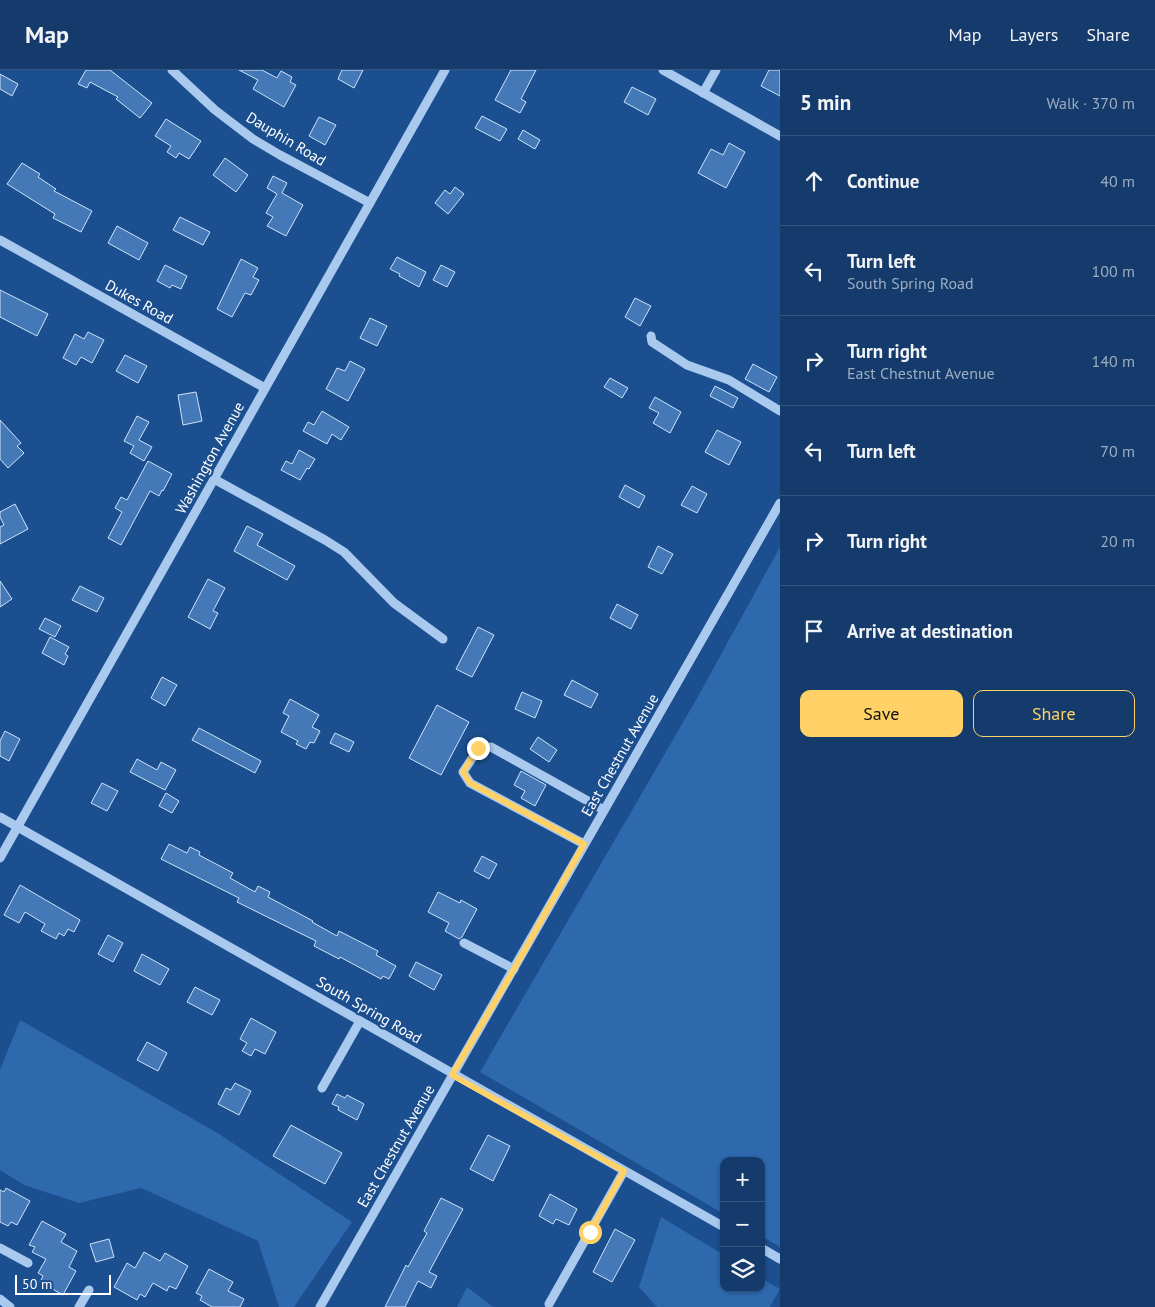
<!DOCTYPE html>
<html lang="en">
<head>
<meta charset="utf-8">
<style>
  :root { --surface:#143b6b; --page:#214673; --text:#f1f3f6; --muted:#9dadc1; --line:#33557e; --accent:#ffd166 }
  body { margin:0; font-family:"PT Sans",sans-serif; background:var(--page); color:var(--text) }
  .controls { position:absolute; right:15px; bottom:15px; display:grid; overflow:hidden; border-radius:10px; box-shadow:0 1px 4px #0004 }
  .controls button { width:45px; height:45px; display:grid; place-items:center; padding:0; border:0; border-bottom:1px solid var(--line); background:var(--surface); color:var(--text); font:25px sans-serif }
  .scale { position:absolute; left:15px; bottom:12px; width:96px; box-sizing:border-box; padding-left:5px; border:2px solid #fff; border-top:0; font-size:14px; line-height:18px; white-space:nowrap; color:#fff; -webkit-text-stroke:4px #1b4f8f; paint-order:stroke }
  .stop { position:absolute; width:15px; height:15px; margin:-11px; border:4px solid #ffd166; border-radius:50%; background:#fff }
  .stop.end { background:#ffd166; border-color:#fff; box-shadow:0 1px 5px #0008 }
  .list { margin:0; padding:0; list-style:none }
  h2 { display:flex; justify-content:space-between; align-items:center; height:65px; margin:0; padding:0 20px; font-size:21px }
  h2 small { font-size:16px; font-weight:400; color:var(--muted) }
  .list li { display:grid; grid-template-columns:32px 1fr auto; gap:15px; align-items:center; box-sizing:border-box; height:90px; padding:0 20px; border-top:1px solid var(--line) }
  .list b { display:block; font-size:19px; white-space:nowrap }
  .list p { margin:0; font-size:16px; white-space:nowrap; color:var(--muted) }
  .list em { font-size:16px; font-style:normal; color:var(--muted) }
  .actions { display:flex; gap:10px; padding:15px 20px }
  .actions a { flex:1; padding:11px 0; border:1px solid var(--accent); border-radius:10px; text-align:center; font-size:18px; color:var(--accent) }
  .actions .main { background:var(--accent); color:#111 }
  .icon { flex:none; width:28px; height:28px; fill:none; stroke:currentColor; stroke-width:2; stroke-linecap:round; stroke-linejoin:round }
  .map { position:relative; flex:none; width:780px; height:1237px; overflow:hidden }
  header { display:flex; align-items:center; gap:30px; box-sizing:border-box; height:70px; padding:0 25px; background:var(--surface); border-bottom:1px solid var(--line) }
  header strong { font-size:24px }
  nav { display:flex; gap:28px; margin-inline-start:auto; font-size:18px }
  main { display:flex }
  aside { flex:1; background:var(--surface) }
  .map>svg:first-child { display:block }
</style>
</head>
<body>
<header>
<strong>Map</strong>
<nav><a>Map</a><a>Layers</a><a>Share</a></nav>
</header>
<main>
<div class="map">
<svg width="780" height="1237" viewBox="0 0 780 1237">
  <rect width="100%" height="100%" fill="#1b4f8f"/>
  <g fill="#2e69ad">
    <path d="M 780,477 L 780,1177 L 761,1166 L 761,1091 L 724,1091 L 724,1144 L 480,1002 L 696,630 Z"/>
    <path d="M 20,950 L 219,1064 L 352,1152 L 294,1237 L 279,1237 L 258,1171 L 141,1118 L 79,1133 L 24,1115 L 0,1100 L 0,1000 Z"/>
    <path d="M 661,1147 L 724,1185 L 724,1218 L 761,1218 L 761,1208 L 780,1219 L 770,1237 L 657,1237 L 639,1217 Z"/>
    <path d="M 467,1217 L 493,1237 L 457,1237 Z"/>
  </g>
  <g fill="#4478b7" stroke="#cfe3fa">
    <path d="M 86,0 L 110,0 L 152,33 L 140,48 L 116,29 L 118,27 L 90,12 L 87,18 L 78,14 Z"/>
    <path d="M 239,0 L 262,0 L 277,8 L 281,1 L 292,7 L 290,12 L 296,15 L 284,37 L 253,19 L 258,10 Z"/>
    <path d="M 342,0 L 363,0 L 354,18 L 338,9 Z"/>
    <path d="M 511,0 L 536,0 L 521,29 L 526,32 L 520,43 L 495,30 Z"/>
    <path d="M 769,0 L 780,0 L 780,26 L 761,16 Z"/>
    <path d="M 0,4 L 18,14 L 12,26 L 0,19 Z"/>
    <path d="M 632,17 L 656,29 L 648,45 L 624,32 Z"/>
    <path d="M 482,46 L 507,59 L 500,71 L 475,58 Z"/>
    <path d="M 319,47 L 336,55 L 325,75 L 309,66 Z"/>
    <path d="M 166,49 L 201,71 L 189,89 L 179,83 L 176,88 L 167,82 L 171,76 L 155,66 Z"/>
    <path d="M 523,60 L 540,70 L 535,79 L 518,69 Z"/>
    <path d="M 729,73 L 745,82 L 726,118 L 698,103 L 711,79 L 723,85 Z"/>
    <path d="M 225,88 L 248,105 L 236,122 L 213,105 Z"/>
    <path d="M 22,93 L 40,104 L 38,107 L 56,119 L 54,121 L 92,141 L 81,162 L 53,148 L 55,144 L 7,114 Z"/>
    <path d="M 273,106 L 287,113 L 282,123 L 303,135 L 286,166 L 267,156 L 273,147 L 266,143 L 277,124 L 267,118 Z"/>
    <path d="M 455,117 L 464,124 L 448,144 L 435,133 L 445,120 L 450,124 Z"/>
    <path d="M 180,147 L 210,162 L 203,175 L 173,160 Z"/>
    <path d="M 117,156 L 148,173 L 139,190 L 108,173 Z"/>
    <path d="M 397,187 L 426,202 L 419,217 L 399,206 L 400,204 L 390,199 Z"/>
    <path d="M 241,189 L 258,198 L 253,207 L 259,210 L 251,225 L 245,223 L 232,247 L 217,239 Z"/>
    <path d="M 165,195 L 187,206 L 181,219 L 172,215 L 170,218 L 157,211 Z"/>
    <path d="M 441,195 L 455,202 L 447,217 L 433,210 Z"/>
    <path d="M 0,220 L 48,244 L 37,266 L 0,247 Z"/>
    <path d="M 635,228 L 651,236 L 640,256 L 625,247 Z"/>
    <path d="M 370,248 L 387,256 L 377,276 L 360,268 Z"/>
    <path d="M 88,262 L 104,270 L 92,293 L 81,287 L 76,295 L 63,288 L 75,264 L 84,269 Z"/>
    <path d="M 125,285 L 147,296 L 138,313 L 116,301 Z"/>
    <path d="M 350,291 L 365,299 L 348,331 L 326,319 L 337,298 L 345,301 Z"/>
    <path d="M 753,294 L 777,307 L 769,322 L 745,309 Z"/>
    <path d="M 610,308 L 628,318 L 622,328 L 604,317 Z"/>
    <path d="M 715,316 L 738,328 L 733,338 L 710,326 Z"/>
    <path d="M 196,322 L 202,351 L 183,355 L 178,325 Z"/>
    <path d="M 655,327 L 681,342 L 670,363 L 653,353 L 659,343 L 649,338 Z"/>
    <path d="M 322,341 L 349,357 L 341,370 L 332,364 L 327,374 L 303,361 L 308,352 L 314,355 Z"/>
    <path d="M 137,346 L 149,352 L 139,370 L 152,377 L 144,391 L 130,383 L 134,376 L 124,371 Z"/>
    <path d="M 0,350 L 21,373 L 17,376 L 24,383 L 8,398 L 0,389 Z"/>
    <path d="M 717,360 L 741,372 L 729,395 L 705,382 Z"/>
    <path d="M 299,380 L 315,389 L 309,399 L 307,398 L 300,410 L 281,400 L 286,391 L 292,394 Z"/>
    <path d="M 148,391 L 172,404 L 163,421 L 162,420 L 159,426 L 150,421 L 121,475 L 108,468 L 122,442 L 115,438 L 121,427 L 127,430 Z"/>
    <path d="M 625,415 L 645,426 L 639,438 L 619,427 Z"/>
    <path d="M 692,416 L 707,424 L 697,443 L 681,435 Z"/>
    <path d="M 15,434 L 28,459 L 0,474 L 0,457 L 4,455 L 0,447 L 0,442 Z"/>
    <path d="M 247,456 L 263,464 L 257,475 L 295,496 L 287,510 L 234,481 Z"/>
    <path d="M 658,476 L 673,484 L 662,504 L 648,497 Z"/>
    <path d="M 208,509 L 225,518 L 213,541 L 218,543 L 210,559 L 188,547 Z"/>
    <path d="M 0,511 L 12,529 L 0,537 Z"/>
    <path d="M 80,516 L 104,528 L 97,542 L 72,530 Z"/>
    <path d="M 617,534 L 638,545 L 631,559 L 610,548 Z"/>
    <path d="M 45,548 L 61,556 L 55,567 L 39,559 Z"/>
    <path d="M 478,557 L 494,565 L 472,607 L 456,599 Z"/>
    <path d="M 50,567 L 69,577 L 65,584 L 68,586 L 64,595 L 42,583 Z"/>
    <path d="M 162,607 L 177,615 L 165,636 L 151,628 Z"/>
    <path d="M 572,610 L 598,624 L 591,638 L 564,625 Z"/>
    <path d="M 522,622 L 542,631 L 535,648 L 515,639 Z"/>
    <path d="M 290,629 L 319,645 L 312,657 L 320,661 L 314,673 L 310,672 L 306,679 L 296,674 L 298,671 L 281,662 L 289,646 L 283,643 Z"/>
    <path d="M 437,635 L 469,652 L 441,705 L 409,688 Z"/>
    <path d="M 199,658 L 261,691 L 255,703 L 192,670 Z"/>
    <path d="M 5,661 L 20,669 L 9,691 L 0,686 L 0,671 Z"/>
    <path d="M 335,663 L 354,672 L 349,682 L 330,673 Z"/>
    <path d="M 538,667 L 557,680 L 549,692 L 530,679 Z"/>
    <path d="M 137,689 L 157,700 L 161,692 L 176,700 L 165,720 L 130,702 Z"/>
    <path d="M 521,701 L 546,715 L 535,736 L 521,728 L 525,721 L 514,715 Z"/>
    <path d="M 102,713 L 118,721 L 107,741 L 91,733 Z"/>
    <path d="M 166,723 L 179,731 L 172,743 L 159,736 Z"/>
    <path d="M 169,774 L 187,783 L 190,777 L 200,782 L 199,785 L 233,803 L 230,808 L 255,822 L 258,816 L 270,822 L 268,827 L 313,851 L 312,852 L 337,866 L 339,861 L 378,881 L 376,885 L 396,896 L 389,909 L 383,906 L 381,909 L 340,887 L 339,889 L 314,876 L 316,871 L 237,832 L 239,828 L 161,789 Z"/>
    <path d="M 482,786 L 497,794 L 489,809 L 474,801 Z"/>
    <path d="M 20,815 L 80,850 L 74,862 L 68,859 L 64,866 L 59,863 L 56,869 L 41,861 L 45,854 L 25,842 L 19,853 L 4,845 Z"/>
    <path d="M 438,822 L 460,833 L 461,830 L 477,839 L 462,867 L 459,869 L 445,861 L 449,853 L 428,842 Z"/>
    <path d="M 108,865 L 123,873 L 113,892 L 98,884 Z"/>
    <path d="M 142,884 L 169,899 L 160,915 L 134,901 Z"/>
    <path d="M 416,892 L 442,905 L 434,920 L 409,906 Z"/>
    <path d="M 195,917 L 220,930 L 212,945 L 187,932 Z"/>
    <path d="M 251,948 L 276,962 L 265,984 L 255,979 L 251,986 L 242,981 L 247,973 L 240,969 Z"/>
    <path d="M 147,972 L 167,983 L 158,1001 L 137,990 Z"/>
    <path d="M 235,1013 L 251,1021 L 239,1045 L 218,1034 L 226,1018 L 231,1020 Z"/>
    <path d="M 337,1024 L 345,1028 L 347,1025 L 364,1034 L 357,1050 L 338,1040 L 339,1037 L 332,1034 Z"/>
    <path d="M 291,1055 L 342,1083 L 325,1114 L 273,1086 Z"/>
    <path d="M 488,1065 L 510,1076 L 493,1111 L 470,1099 Z"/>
    <path d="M 6,1118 L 30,1131 L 17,1155 L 11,1152 L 8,1156 L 0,1152 L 0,1120 L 4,1122 Z"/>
    <path d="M 550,1124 L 577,1139 L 569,1155 L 556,1149 L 553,1154 L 539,1146 Z"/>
    <path d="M 441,1128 L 463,1139 L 429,1202 L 437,1206 L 431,1218 L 418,1211 L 405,1237 L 385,1237 L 406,1195 L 408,1197 L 427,1163 L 424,1161 Z"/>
    <path d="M 42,1151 L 66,1164 L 61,1172 L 77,1181 L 69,1197 L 76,1201 L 63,1225 L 40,1212 L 43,1206 L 38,1203 L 46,1189 L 32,1182 L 35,1177 L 29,1175 Z"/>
    <path d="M 615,1159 L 635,1170 L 612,1212 L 593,1202 Z"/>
    <path d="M 109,1169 L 114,1187 L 96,1192 L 90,1174 Z"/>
    <path d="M 144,1182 L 160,1191 L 165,1183 L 188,1196 L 176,1219 L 169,1216 L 167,1221 L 153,1213 L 145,1227 L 140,1224 L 137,1230 L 114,1217 L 127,1193 L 135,1198 Z"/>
    <path d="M 209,1199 L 233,1212 L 228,1221 L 244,1229 L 240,1237 L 212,1237 L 200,1230 L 202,1226 L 196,1223 Z"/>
  </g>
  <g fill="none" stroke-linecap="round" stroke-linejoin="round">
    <g stroke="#a9c9ee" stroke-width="9">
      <path d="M 172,0 L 215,40 L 253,69 L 280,85 L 370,133"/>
      <path d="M 663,0 L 780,66"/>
      <path d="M 703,23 L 716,0"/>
      <path d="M 0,170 L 265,318"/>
      <path d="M 651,266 L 652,272 L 687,295 L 729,310 L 780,341"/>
      <path d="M 214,409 L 325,470 L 344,482 L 394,533 L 443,569"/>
      <path d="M 0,747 L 724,1157"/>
      <path d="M 584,774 L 470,713 L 463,702 L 479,678 L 491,677 L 604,740"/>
      <path d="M 0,788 L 445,0"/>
      <path d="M 464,873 L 514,899"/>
      <path d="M 322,1018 L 360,951"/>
      <path d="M 0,1178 L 28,1193"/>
      <path d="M 761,1178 L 780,1189"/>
      <path d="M 0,1229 L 10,1237"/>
      <path d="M 549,1234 L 624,1101"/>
      <path d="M 79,1237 L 89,1220"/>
      <path d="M 320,1237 L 780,433"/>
    </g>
  </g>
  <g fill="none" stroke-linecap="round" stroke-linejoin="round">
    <path stroke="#ffd166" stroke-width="6" d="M 478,678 L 463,702 L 470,713 L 584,774 L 514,899 L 452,1005 L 624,1101 L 590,1162"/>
  </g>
  <g text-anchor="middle" stroke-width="4.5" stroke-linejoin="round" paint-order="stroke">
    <g font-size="15" fill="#fff" stroke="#1b4f8f">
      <text transform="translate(286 69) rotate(31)" y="5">Dauphin Road</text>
      <text transform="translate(139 232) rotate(29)" y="5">Dukes Road</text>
      <text transform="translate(210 388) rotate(-61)" y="5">Washington Avenue</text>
      <text transform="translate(620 685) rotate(-60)" y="5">East Chestnut Avenue</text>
      <text transform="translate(369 940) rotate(30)" y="5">South Spring Road</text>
      <text transform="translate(396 1076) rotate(-60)" y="5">East Chestnut Avenue</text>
    </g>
  </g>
</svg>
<div class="controls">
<button>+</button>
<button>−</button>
<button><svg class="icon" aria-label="layers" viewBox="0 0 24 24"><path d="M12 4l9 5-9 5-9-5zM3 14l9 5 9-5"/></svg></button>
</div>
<div class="scale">50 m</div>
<div class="stop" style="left:590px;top:1162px"></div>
<div class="stop end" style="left:478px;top:678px"></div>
</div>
<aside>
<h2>5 min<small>Walk · 370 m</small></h2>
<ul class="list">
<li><svg class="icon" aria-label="ahead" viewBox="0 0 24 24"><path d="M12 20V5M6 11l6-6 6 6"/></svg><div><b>Continue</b></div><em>40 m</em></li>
<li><svg class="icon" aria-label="left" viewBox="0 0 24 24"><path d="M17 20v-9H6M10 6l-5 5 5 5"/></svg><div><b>Turn left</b><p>South Spring Road</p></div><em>100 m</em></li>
<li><svg class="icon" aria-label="right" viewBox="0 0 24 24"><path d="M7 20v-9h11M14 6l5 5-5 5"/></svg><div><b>Turn right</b><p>East Chestnut Avenue</p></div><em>140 m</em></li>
<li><svg class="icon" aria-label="left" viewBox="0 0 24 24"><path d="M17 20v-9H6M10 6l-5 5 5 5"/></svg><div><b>Turn left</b></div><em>70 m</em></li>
<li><svg class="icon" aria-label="right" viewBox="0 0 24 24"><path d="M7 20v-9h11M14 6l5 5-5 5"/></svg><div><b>Turn right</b></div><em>20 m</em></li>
<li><svg class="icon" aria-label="arrive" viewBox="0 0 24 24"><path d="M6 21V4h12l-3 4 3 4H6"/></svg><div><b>Arrive at destination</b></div></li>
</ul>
<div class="actions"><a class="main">Save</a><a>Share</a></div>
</aside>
</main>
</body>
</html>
